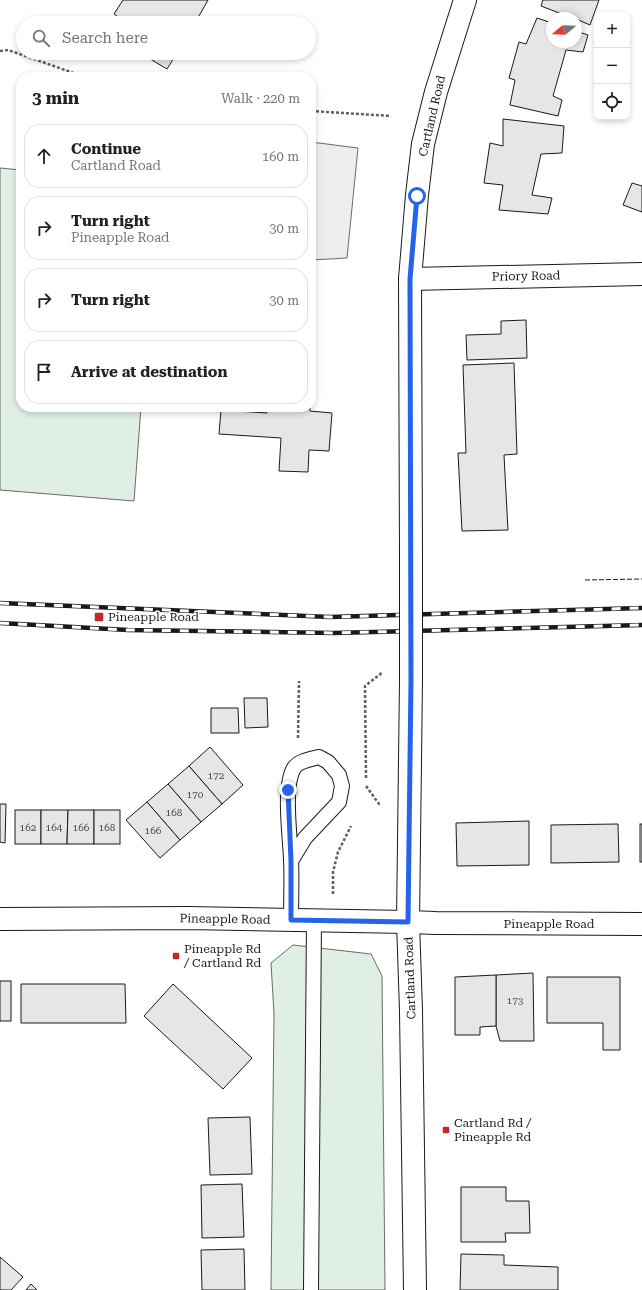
<!DOCTYPE html>
<html lang="en">
<head>
<meta charset="utf-8">
<style>
  :root { --surface:#fff; --page:#f2f2f2; --text:#202124; --muted:#757577; --line:#e0e0e0 }
  body { margin:0; font-family:"Roboto Serif",serif; background:var(--page); color:var(--text) }
  .controls { position:absolute; right:12px; top:12px; display:grid; overflow:hidden; border-radius:8px; box-shadow:0 2px 6px #0003 }
  .controls button { width:36px; height:36px; display:grid; place-items:center; padding:0; border:0; border-bottom:1px solid var(--line); background:var(--surface); color:var(--text); font:20px sans-serif }
  .compass { position:absolute; left:546px; top:12px; width:36px; height:36px; border-radius:50%; background:var(--surface); box-shadow:0 2px 6px #0003; rotate:251deg }
  .stop { position:absolute; width:12px; height:12px; margin:-9px; border:3px solid #2563eb; border-radius:50%; background:#fff }
  .stop.end { background:#2563eb; border-color:#fff; box-shadow:0 1px 4px #0008 }
  .list { margin:0; padding:0; list-style:none }
  h2 { display:flex; justify-content:space-between; align-items:center; height:52px; margin:0; padding:0 16px; font-size:17px }
  h2 small { font-size:13px; font-weight:400; color:var(--muted) }
  .list li { display:grid; grid-template-columns:26px 1fr auto; gap:12px; align-items:center; box-sizing:border-box; height:64px; margin:0 8px 8px; padding:0 8px; border:1px solid var(--line); border-radius:16px }
  .list b { display:block; font-size:15px; white-space:nowrap }
  .list p { margin:0; font-size:13px; white-space:nowrap; color:var(--muted) }
  .list em { font-size:13px; font-style:normal; color:var(--muted) }
  .icon { flex:none; width:22px; height:22px; fill:none; stroke:currentColor; stroke-width:2; stroke-linecap:round; stroke-linejoin:round }
  .map { position:relative; flex:none; width:642px; height:1290px; overflow:hidden }
  .search { position:absolute; background:var(--surface); box-shadow:0 2px 6px #0003; left:16px; top:16px; width:300px; height:44px; display:flex; align-items:center; gap:10px; box-sizing:border-box; padding:0 14px; border-radius:22px; color:var(--muted); font-size:15px }
  .panel { position:absolute; background:var(--surface); box-shadow:0 2px 6px #0003; left:16px; top:72px; width:300px; height:340px; border-radius:16px }
  .map>svg:first-child { display:block }
</style>
</head>
<body>
<div class="map">
<svg width="642" height="1290" viewBox="0 0 642 1290">
  <rect width="100%" height="100%" fill="#fff"/>
  <g fill="#e0efe3" stroke="#6a6a6a">
    <path d="M 0,168 L 21,170 L 21,407 L 141,407 L 134,501 L 0,490 Z"/>
    <path d="M 293,945 L 371,954 L 382,976 L 385,1290 L 271,1290 L 274,1014 L 271,963 Z"/>
  </g>
  <path fill="#ededed" stroke="#6a6a6a" d="M 311,142 L 358,148 L 347,258 L 311,260 Z"/>
  <g fill="#e6e6e6" stroke="#1a1a1a">
    <path d="M 123,0 L 208,0 L 195,23 L 127,23 L 114,14 Z"/>
    <path d="M 543,0 L 599,0 L 590,25 L 576,19 L 576,18 L 572,18 L 541,6 Z"/>
    <path d="M 537,18 L 552,23 L 552,42 L 576,42 L 576,31 L 588,35 L 583,52 L 566,50 L 553,96 L 562,100 L 558,116 L 510,105 L 515,80 L 509,78 L 519,42 L 526,44 Z"/>
    <path d="M 140,53 L 177,53 L 167,69 Z"/>
    <path d="M 503,119 L 564,126 L 562,153 L 541,154 L 532,195 L 552,198 L 548,214 L 499,210 L 503,185 L 484,183 L 490,143 L 503,146 Z"/>
    <path d="M 632,183 L 642,186 L 642,212 L 623,205 Z"/>
    <path d="M 526,320 L 527,358 L 467,360 L 466,335 L 501,334 L 501,321 Z"/>
    <path d="M 514,363 L 517,454 L 504,455 L 508,530 L 462,531 L 458,453 L 466,453 L 463,365 Z"/>
    <path d="M 294,407 L 310,407 L 310,411 L 332,413 L 329,451 L 309,450 L 308,472 L 279,471 L 281,438 L 219,434 L 221,410 L 267,413 L 266,409 L 294,411 Z"/>
    <path d="M 244,698 L 267,698 L 268,727 L 245,728 Z"/>
    <path d="M 211,708 L 238,708 L 239,733 L 211,733 Z"/>
    <path d="M 210,747 L 243,785 L 222,804 L 189,766 Z"/>
    <path d="M 189,766 L 222,804 L 201,822 L 168,784 Z"/>
    <path d="M 168,784 L 201,822 L 180,840 L 147,802 Z"/>
    <path d="M 147,802 L 180,840 L 160,858 L 126,820 Z"/>
    <path d="M 0,804 L 6,804 L 5,843 L 0,842 Z"/>
    <rect x="15" y="810" width="26" height="34"/>
    <path d="M 41,810 L 68,810 L 67,844 L 41,844 Z"/>
    <path d="M 68,810 L 94,810 L 94,844 L 67,844 Z"/>
    <rect x="94" y="810" width="26" height="34"/>
    <path d="M 529,821 L 529,865 L 457,866 L 456,823 Z"/>
    <path d="M 618,824 L 619,862 L 551,863 L 551,825 Z"/>
    <rect x="640" y="824" width="2" height="38"/>
    <path d="M 533,973 L 534,1041 L 500,1041 L 496,1026 L 496,975 Z"/>
    <path d="M 496,975 L 496,1026 L 480,1027 L 480,1035 L 455,1035 L 455,977 Z"/>
    <path d="M 547,977 L 620,977 L 620,1050 L 603,1050 L 603,1023 L 547,1023 Z"/>
    <rect x="0" y="981" width="11" height="40"/>
    <path d="M 21,984 L 125,984 L 126,1023 L 21,1023 Z"/>
    <path d="M 173,984 L 252,1058 L 223,1089 L 144,1016 Z"/>
    <path d="M 250,1117 L 252,1174 L 210,1175 L 208,1118 Z"/>
    <path d="M 242,1184 L 244,1237 L 202,1238 L 201,1185 Z"/>
    <path d="M 461,1187 L 506,1187 L 506,1201 L 529,1201 L 530,1233 L 505,1233 L 506,1242 L 461,1242 Z"/>
    <path d="M 244,1249 L 245,1290 L 202,1290 L 201,1250 Z"/>
    <path d="M 461,1254 L 504,1255 L 504,1265 L 558,1267 L 558,1290 L 460,1290 Z"/>
    <path d="M 0,1257 L 23,1277 L 11,1290 L 0,1290 Z"/>
    <path d="M 31,1284 L 37,1290 L 26,1290 Z"/>
  </g>
  <g fill="none" stroke-linecap="round" stroke-linejoin="round">
    <defs>
      <g id="service">
        <path d="M 291,861 L 305,838 L 339,802 L 342,786 L 339,775 L 328,762 L 319,757 C 311,759 298,761 294,768 C 283,786 290,836 291,859 C 292,879 291,900 291,920"/>
        <path d="M 311,1290 L 314,920"/>
      </g>
      <g id="minor">
        <path d="M 410,279 L 642,274"/>
        <path d="M 0,919 L 187,918 L 408,922 L 436,923 L 642,924"/>
      </g>
      <g id="tertiary">
        <path d="M 411,555 L 410,279 L 417,195 L 423,144 L 436,92 L 465,0"/>
        <path d="M 411,680 L 408,922 L 411,1011 L 415,1290"/>
      </g>
    </defs>
    <use href="#service" stroke="#1a1a1a" stroke-width="16"/>
    <use href="#minor" stroke="#1a1a1a" stroke-width="24"/>
    <use href="#tertiary" stroke="#1a1a1a" stroke-width="24"/>
    <g stroke="#5f5f5f" stroke-width="2.5" stroke-dasharray="3 2" stroke-linecap="butt">
      <path d="M 0,51 L 8,50 L 85,77"/>
      <path d="M 311,111 L 391,116"/>
      <path d="M 298,738 L 299,681"/>
      <path d="M 366,778 L 365,686 L 383,672"/>
      <path d="M 366,786 L 379,804 L 381,805"/>
      <path d="M 333,894 L 333,872 L 338,852 L 351,826"/>
    </g>
    <use href="#service" stroke="#fff" stroke-width="14"/>
    <use href="#minor" stroke="#fff" stroke-width="22"/>
    <use href="#tertiary" stroke="#fff" stroke-width="22"/>
    <defs>
      <g id="rail">
        <path d="M 0,603 L 330,617 L 642,608"/>
        <path d="M 0,623 L 128,630 L 334,633 L 642,625"/>
      </g>
    </defs>
    <use href="#rail" stroke="#1a1a1a" stroke-width="4.5"/>
    <use href="#rail" stroke="#fff" stroke-width="3" stroke-dasharray="9" stroke-linecap="butt"/>
    <defs>
      <path id="tertiary-bridge" d="M 411,680 L 411,555"/>
    </defs>
    <use href="#tertiary-bridge" stroke="#1a1a1a" stroke-width="24" stroke-linecap="butt"/>
    <use href="#tertiary-bridge" stroke="#fff" stroke-width="22"/>
    <path stroke="#1a1a1a" stroke-width="1" stroke-dasharray="5 2" stroke-linecap="butt" d="M 585,580 L 642,579"/>
  </g>
  <g fill="none" stroke-linecap="round" stroke-linejoin="round">
    <path stroke="#2563eb" stroke-width="5" d="M 288,790 L 291,861 L 291,920 L 408,922 L 411,680 L 410,279 L 417,196"/>
  </g>
  <g fill="#c62828" stroke="#fff" stroke-width="1.5">
    <rect x="94" y="612" width="10" height="10" rx="2"/>
    <rect x="172" y="952" width="8" height="8" rx="2"/>
    <rect x="442" y="1126" width="8" height="8" rx="2"/>
  </g>
  <g text-anchor="middle" stroke-width="3" stroke-linejoin="round" paint-order="stroke">
    <g font-size="10" fill="#4d4d4d">
      <text x="216" y="779">172</text>
      <text x="195" y="798">170</text>
      <text x="174" y="816">168</text>
      <text x="28" y="831">162</text>
      <text x="54" y="831">164</text>
      <text x="81" y="831">166</text>
      <text x="107" y="831">168</text>
      <text x="153" y="834">166</text>
      <text x="515" y="1004">173</text>
    </g>
    <g font-size="12" fill="#1a1a1a" stroke="#fff">
      <text transform="translate(432 116) rotate(-77)" y="4">Cartland Road</text>
      <text transform="translate(526 276) rotate(-1)" y="4">Priory Road</text>
      <text transform="translate(225 919) rotate(1)" y="4">Pineapple Road</text>
      <text x="549" y="928">Pineapple Road</text>
      <text transform="translate(410 978) rotate(-92)" y="4">Cartland Road</text>
    </g>
    <g font-size="12" fill="#1a1a1a" stroke="#fff" text-anchor="start">
      <text x="108" y="621">Pineapple Road</text>
      <text x="184" y="953">Pineapple Rd<tspan x="184" dy="14">/ Cartland Rd</tspan></text>
      <text x="454" y="1127">Cartland Rd /<tspan x="454" dy="14">Pineapple Rd</tspan></text>
    </g>
  </g>
</svg>
<div class="controls">
<button>+</button>
<button>−</button>
<button><svg class="icon" aria-label="locate" viewBox="0 0 24 24"><circle cx="12" cy="12" r="6"/><path d="M12 2v4M12 18v4M2 12h4M18 12h4"/></svg></button>
</div>
<svg class="compass" viewBox="-18 -18 36 36"><path d="M0-13l5 13h-10z" fill="#e53935"/><path d="M0 13l5-13h-10z" fill="#757577"/></svg>
<div class="stop" style="left:417px;top:196px"></div>
<div class="stop end" style="left:288px;top:790px"></div>
<div class="search"><svg class="icon" aria-label="search" viewBox="0 0 24 24"><circle cx="10" cy="10" r="6"/><path d="M15 15l6 6"/></svg>Search here</div>
<section class="panel">
<h2>3 min<small>Walk · 220 m</small></h2>
<ul class="list">
<li><svg class="icon" aria-label="ahead" viewBox="0 0 24 24"><path d="M12 20V5M6 11l6-6 6 6"/></svg><div><b>Continue</b><p>Cartland Road</p></div><em>160 m</em></li>
<li><svg class="icon" aria-label="right" viewBox="0 0 24 24"><path d="M7 20v-9h11M14 6l5 5-5 5"/></svg><div><b>Turn right</b><p>Pineapple Road</p></div><em>30 m</em></li>
<li><svg class="icon" aria-label="right" viewBox="0 0 24 24"><path d="M7 20v-9h11M14 6l5 5-5 5"/></svg><div><b>Turn right</b></div><em>30 m</em></li>
<li><svg class="icon" aria-label="arrive" viewBox="0 0 24 24"><path d="M6 21V4h12l-3 4 3 4H6"/></svg><div><b>Arrive at destination</b></div></li>
</ul>
</section>
</div>
</body>
</html>
